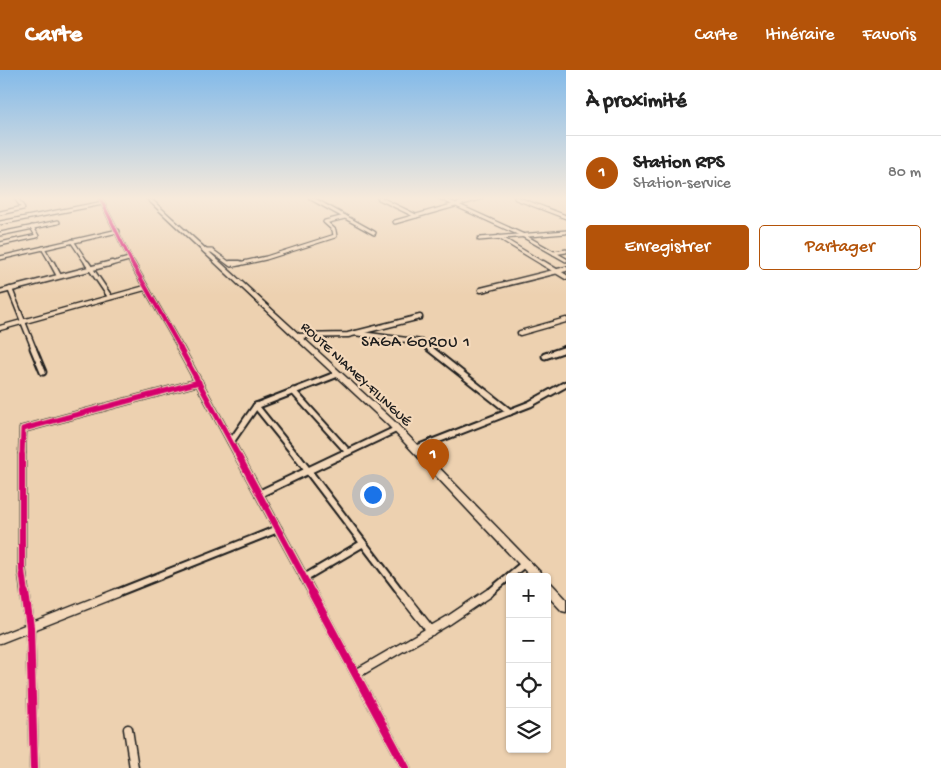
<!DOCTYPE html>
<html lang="fr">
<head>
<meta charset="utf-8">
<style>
  :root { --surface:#fff; --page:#f6f6f6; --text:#222; --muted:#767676; --line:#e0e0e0; --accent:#b45309 }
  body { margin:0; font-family:"Gochi Hand",sans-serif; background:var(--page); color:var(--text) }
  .controls { position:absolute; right:15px; bottom:15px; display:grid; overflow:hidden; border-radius:5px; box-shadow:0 1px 4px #0004 }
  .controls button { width:45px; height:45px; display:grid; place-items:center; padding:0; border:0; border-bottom:1px solid var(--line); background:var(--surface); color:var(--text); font:25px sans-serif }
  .you { position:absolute; left:372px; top:424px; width:18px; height:18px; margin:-12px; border:4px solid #fff; border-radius:50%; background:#1a73e8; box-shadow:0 0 0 8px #1a73e833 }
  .badge { display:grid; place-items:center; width:32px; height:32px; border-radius:50%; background:var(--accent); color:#fff; font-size:16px; font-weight:700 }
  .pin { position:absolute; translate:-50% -41px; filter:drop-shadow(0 1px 2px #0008) }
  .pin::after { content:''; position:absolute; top:26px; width:18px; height:15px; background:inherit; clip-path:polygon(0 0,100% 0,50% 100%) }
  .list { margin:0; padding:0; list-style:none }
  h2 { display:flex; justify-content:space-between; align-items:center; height:65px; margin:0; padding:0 20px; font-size:21px }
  h2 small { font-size:16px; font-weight:400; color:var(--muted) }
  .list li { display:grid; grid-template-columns:32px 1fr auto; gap:15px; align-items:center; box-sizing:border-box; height:75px; padding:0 20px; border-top:1px solid var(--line) }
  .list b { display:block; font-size:19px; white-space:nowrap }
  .list p { margin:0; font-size:16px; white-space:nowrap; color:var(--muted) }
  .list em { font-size:16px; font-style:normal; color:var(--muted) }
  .actions { display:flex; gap:10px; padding:15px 20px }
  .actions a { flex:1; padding:11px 0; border:1px solid var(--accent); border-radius:5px; text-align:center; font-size:18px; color:var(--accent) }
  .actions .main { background:var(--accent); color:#fff }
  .icon { flex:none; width:28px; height:28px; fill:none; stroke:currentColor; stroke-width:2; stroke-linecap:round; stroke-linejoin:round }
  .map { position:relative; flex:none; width:566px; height:698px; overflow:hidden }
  header { display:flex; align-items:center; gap:30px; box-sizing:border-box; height:70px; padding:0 25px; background:var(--accent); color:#fff }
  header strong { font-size:24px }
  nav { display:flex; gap:28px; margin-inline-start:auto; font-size:18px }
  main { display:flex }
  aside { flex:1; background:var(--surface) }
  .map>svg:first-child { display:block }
</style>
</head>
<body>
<header>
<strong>Carte</strong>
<nav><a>Carte</a><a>Itinéraire</a><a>Favoris</a></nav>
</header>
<main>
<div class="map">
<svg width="566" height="698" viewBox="0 0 566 698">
  <rect width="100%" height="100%" fill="#edd1b0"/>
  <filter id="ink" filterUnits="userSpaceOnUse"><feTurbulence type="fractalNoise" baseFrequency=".02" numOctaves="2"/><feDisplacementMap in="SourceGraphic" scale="10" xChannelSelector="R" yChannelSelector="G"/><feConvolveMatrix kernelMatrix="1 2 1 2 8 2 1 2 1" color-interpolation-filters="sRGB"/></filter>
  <g filter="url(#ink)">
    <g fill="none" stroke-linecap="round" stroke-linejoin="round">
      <defs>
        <g id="street-far4">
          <path d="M 100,128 L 133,195"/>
          <path d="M 311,128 L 374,163"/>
          <path d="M 379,128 L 416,146"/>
          <path d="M 441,128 L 522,165 L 566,190"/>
          <path d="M 516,128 L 566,147"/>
          <path d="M 0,143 L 23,138 L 16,128"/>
          <path d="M 395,152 L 480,128"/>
          <path d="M 0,153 L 103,133"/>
          <path d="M 0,164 L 58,152"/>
          <path d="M 499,167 L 545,195"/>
          <path d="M 479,169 L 566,162"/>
          <path d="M 72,171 L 88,195"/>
          <path d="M 0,174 L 37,166 L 32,157"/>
          <path d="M 43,178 L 53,195"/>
          <path d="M 205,181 L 212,181 L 231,195"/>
          <path d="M 554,183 L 566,181"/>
          <path d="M 0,188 L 118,161"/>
          <path d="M 107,195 L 129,189"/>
          <path d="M 234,195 L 266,188 L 335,166 L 334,160 L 325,152 L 345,147"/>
        </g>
        <g id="street-far3">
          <path d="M 52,193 L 59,206"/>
          <path d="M 87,193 L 110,227"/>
          <path d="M 132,193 L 181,279"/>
          <path d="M 230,193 L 240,193"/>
          <path d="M 543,193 L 566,207"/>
          <path d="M 10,219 L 34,279"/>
          <path d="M 481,220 L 566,199"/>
          <path d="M 0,222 L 112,193"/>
          <path d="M 0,258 L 145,218"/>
          <path d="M 354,263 L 422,272 L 431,279"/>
          <path d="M 520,263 L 566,250"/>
          <path d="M 297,266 L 348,265 L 420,247"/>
        </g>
        <g id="street-far2">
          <path d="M 33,278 L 43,302"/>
          <path d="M 180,278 L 239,387"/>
          <path d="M 429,278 L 510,342"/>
          <path d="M 545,286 L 566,279"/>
          <path d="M 293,321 L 348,382"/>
          <path d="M 256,336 L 297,387"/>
          <path d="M 231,372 L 256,336 L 338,304"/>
          <path d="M 417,378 L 530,334 L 566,314"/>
          <path d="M 22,387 L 23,359 L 199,312"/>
          <path d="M 338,387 L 397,359"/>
        </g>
        <g id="street-far1">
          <path d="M 22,385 L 22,500 L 25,524"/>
          <path d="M 238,385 L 313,524"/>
          <path d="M 296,385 L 402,524"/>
          <path d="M 259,424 L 341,385"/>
          <path d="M 304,508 L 362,474"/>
          <path d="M 114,524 L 278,459"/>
          <path d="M 488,524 L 525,493"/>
        </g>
        <g id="street">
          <path d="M 25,523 L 30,557 L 34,698"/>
          <path d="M 312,523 L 406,698"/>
          <path d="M 401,523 L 431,561"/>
          <path d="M 0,569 L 117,523"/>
          <path d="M 356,604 L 449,550 L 489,523"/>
          <path d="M 128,659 L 134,698"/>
        </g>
        <g id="primary">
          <path d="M 146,128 L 150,128 L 394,351 L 542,504 L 543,507 L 531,507 L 388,355 Z"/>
          <path d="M 547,512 L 551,513 L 566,529 L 566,542 L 562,541 L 547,525 Z"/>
        </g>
      </defs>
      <use href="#street-far4" stroke="#1c1c1c" stroke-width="5.5"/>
      <use href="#street-far3" stroke="#1c1c1c" stroke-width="7"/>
      <use href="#street-far2" stroke="#1c1c1c" stroke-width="9"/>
      <use href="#street-far1" stroke="#1c1c1c" stroke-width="10"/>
      <use href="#street" stroke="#1c1c1c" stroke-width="11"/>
      <use href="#primary" stroke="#1c1c1c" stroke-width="3"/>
      <use href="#street-far4" stroke="#f3d8ba" stroke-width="3"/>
      <use href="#street-far3" stroke="#f3d8ba" stroke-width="4"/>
      <use href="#street-far2" stroke="#f3d8ba" stroke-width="5"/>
      <use href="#street-far1" stroke="#f3d8ba" stroke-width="6"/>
      <use href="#street" stroke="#f3d8ba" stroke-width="8"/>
      <use href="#primary" fill="#f3d8ba" fill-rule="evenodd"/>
      <defs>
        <path id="cycleway-far4" d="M 100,128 L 133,195"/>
        <path id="cycleway-far3" d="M 132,193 L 181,279"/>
        <g id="cycleway-far2">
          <path d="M 180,278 L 239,387"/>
          <path d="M 22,387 L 23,359 L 199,312"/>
        </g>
        <g id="cycleway-far1">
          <path d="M 22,385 L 22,500 L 25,524"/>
          <path d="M 238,385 L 313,524"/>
        </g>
        <g id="cycleway">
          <path d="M 25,523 L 30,557 L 34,698"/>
          <path d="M 312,523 L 406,698"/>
        </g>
      </defs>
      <use href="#cycleway-far4" stroke="#f3d8ba" stroke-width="5"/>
      <use href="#cycleway-far3" stroke="#f3d8ba" stroke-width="6"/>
      <use href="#cycleway-far2" stroke="#f3d8ba" stroke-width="8"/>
      <use href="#cycleway-far1" stroke="#f3d8ba" stroke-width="9"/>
      <use href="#cycleway" stroke="#f3d8ba" stroke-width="11"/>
      <use href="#cycleway-far4" stroke="#d6006c" stroke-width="3"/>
      <use href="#cycleway-far3" stroke="#d6006c" stroke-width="4"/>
      <use href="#cycleway-far2" stroke="#d6006c" stroke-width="5"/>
      <use href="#cycleway-far1" stroke="#d6006c" stroke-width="6"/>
      <use href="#cycleway" stroke="#d6006c" stroke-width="8"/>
    </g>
  </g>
  <linearGradient id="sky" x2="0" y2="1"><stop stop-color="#83bae9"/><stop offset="0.57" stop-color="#f7eadb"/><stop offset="1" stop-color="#f7eadb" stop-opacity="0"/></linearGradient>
  <rect width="566" height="225" fill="url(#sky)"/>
  <g text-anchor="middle" stroke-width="4.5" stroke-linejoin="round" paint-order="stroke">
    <g font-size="14" fill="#1c1c1c" stroke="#f3d8ba">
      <text transform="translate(357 303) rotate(43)" y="5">ROUTE NIAMEY-FILINGUÉ</text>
    </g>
    <g font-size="16" letter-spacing="1" fill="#1c1c1c" stroke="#f3d8ba">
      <text x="416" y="276">SAGA GOROU 1</text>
    </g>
  </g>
</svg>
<div class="controls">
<button>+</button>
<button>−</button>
<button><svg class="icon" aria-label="locate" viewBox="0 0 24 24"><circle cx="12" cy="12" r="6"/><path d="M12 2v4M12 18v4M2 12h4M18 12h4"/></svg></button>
<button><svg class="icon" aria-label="layers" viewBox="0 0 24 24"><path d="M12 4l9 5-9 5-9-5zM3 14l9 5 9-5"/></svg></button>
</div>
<div class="you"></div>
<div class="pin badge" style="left:433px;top:410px">1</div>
</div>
<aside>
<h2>À proximité<small></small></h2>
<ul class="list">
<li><span class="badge">1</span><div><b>Station RPS</b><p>Station-service</p></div><em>80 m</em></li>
</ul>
<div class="actions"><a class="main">Enregistrer</a><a>Partager</a></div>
</aside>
</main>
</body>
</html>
